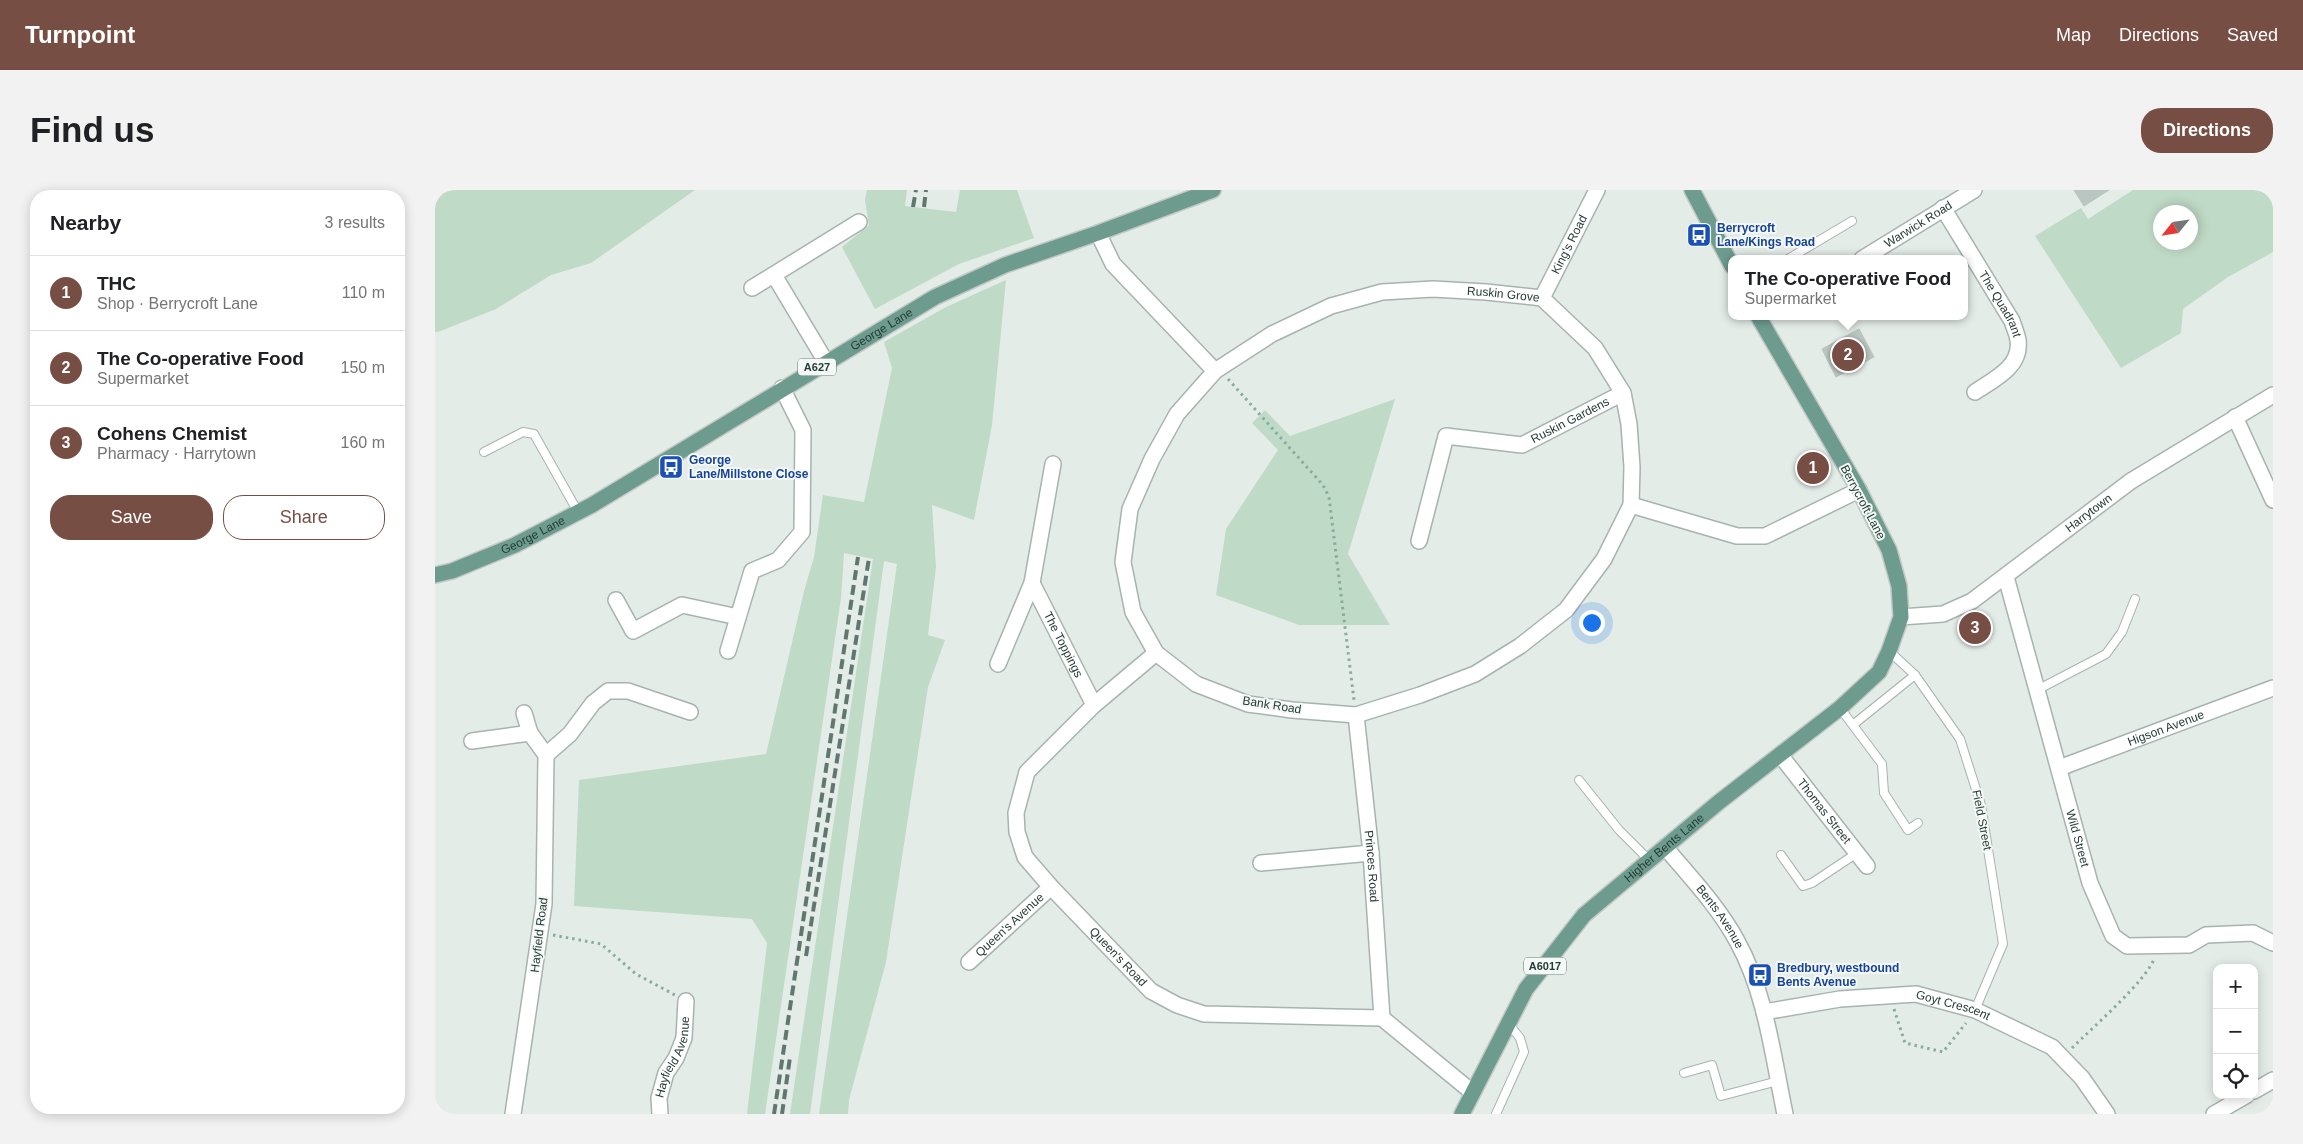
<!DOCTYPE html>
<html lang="en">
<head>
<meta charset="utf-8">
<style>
  :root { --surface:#fff; --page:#f2f2f2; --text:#202124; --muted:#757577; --line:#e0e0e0; --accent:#774e44 }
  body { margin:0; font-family:Helvetica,sans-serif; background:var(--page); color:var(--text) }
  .controls { position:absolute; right:15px; bottom:15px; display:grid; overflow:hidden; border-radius:10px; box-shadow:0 2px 12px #0003 }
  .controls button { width:45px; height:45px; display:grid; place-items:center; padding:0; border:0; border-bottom:1px solid var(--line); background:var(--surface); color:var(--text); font:25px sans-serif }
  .compass { position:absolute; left:1718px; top:15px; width:45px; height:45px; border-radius:50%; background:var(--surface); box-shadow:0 2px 12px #0003; rotate:240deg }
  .you { position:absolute; left:1156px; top:432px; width:18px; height:18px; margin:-12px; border:4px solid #fff; border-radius:50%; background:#1a73e8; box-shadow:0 0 0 8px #1a73e833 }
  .badge { display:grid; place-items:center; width:32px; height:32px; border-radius:50%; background:var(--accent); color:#fff; font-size:16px; font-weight:700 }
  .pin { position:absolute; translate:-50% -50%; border:2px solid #fff; box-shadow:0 1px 5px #0006 }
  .popup { position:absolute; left:1293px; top:65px; width:240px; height:65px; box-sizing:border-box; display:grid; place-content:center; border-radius:10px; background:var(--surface); filter:drop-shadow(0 1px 4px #0005); font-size:16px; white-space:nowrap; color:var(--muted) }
  .popup b { font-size:19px; color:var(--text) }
  .popup::after { content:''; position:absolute; left:50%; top:100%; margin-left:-10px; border:10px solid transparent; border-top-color:var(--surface) }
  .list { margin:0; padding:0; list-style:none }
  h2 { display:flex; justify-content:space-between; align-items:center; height:65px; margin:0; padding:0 20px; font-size:21px }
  h2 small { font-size:16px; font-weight:400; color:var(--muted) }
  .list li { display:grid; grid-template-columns:32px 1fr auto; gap:15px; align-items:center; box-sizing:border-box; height:75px; padding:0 20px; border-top:1px solid var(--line) }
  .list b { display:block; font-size:19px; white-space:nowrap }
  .list p { margin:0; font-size:16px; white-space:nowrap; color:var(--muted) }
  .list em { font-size:16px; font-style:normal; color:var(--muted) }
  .actions { display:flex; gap:10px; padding:15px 20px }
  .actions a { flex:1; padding:11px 0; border:1px solid var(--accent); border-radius:20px; text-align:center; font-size:18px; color:var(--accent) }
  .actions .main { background:var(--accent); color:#fff }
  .icon { flex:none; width:28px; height:28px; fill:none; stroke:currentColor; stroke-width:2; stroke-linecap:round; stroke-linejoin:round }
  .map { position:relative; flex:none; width:1838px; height:924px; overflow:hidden; border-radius:20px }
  header { display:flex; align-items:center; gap:30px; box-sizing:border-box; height:70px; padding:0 25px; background:var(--accent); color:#fff }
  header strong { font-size:24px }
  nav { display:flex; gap:28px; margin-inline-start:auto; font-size:18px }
  .intro { display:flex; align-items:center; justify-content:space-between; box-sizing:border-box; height:120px; padding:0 30px }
  h1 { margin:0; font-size:35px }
  .button { padding:12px 22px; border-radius:20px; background:var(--accent); color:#fff; font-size:18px; font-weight:700 }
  main { display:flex; gap:30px; padding:0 30px }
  aside { flex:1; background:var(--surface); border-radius:20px; box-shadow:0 2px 12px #0003 }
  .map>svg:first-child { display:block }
</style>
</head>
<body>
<header>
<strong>Turnpoint</strong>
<nav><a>Map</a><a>Directions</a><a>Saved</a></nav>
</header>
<div class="intro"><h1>Find us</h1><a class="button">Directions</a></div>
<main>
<aside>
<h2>Nearby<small>3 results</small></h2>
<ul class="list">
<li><span class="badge">1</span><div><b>THC</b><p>Shop · Berrycroft Lane</p></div><em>110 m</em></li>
<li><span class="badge">2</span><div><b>The Co-operative Food</b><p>Supermarket</p></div><em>150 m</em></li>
<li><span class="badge">3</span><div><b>Cohens Chemist</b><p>Pharmacy · Harrytown</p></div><em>160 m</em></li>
</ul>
<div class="actions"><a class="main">Save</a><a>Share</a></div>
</aside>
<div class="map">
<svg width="1838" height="924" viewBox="0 0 1838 924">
  <rect width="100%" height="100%" fill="#e4ece8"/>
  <g fill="#bfdac6" fill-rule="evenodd">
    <path d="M 0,0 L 260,0 L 156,73 L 116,85 L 61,119 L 3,142 L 0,142 Z"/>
    <path d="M 432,0 L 472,0 L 470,16 L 521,22 L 525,0 L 582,0 L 599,48 L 524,74 L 440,119 L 407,57 L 434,35 L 430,10 Z"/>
    <path d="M 1698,0 L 1838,0 L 1838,62 L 1793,87 L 1748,119 L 1746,143 L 1686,178 L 1600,46 L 1646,18 L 1653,29 ZM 1726,22 L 1756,22 L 1756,52 L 1726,52 Z"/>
    <path d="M 571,90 L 557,235 L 539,330 L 497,315 L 501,377 L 493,445 L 510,450 L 493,497 L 451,772 L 414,910 L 413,924 L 384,924 L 462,374 L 449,371 L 375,924 L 355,924 L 438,369 L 409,363 L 406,408 L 330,924 L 312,924 L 332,753 L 317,729 L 139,716 L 144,590 L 331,564 L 369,401 L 379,367 L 388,305 L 429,312 L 457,178 L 449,152 L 511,117 Z"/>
    <path d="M 960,209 L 913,364 L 955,435 L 864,435 L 781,405 L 791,339 L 843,260 L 817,233 L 830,220 L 855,246 Z"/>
  </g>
  <g fill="#b9c6c1" stroke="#b7c5be">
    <path d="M 1639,0 L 1674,0 L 1649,16 Z"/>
    <path d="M 1424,139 L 1439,167 L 1401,187 L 1387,159 Z"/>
  </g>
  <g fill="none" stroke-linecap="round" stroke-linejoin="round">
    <defs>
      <g id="lane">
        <path d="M 1353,69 L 1417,31"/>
        <path d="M 49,262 L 88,242 L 99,244 L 143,322"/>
        <path d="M 1454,461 L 1480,485 L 1525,549 L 1546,615 L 1568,754 L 1540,820"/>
        <path d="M 1602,500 L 1671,464 L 1687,442 L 1700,409"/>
        <path d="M 1405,518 L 1447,574 L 1449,603 L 1473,640 L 1483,633"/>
        <path d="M 1419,534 L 1480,485"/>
        <path d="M 1144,590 L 1184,640 L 1214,670"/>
        <path d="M 1346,665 L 1368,696 L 1377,693 L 1422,663"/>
        <path d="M 1249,883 L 1277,875 L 1286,906 L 1343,891"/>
        <path d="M 1061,924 L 1089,862 L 1085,848 L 1073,833"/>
      </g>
      <g id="street">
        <path id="s1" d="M 1508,18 L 1577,131 C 1579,137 1582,144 1583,150 C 1587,177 1558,190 1540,202"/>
        <path id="s2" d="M 663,43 L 678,74 L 780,181 L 837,144 L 896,116 L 947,102 L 998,99 L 1051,102 L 1107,108 L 1160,158 L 1188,203 L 1194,234 L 1197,277 L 1196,315 L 1169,369 L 1131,420 L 1085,456 L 1040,484 L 985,505 L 921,525 L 857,520 L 813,514 L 761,494 L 721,463 L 698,422 L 688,372 L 695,319 L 717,269 L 742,224 L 780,181"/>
        <path id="s3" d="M 1427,69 L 1539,0"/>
        <path d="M 339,85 L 391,172"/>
        <path d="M 317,98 L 424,32"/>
        <path id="s4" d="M 1107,108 L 1162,0"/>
        <path d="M 1800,227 L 1838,310"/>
        <path d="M 1196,315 L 1302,346 L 1330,346 L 1424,300"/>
        <path id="s5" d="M 984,351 L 1011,246 L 1087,255 L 1188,203"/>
        <path id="s6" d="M 1571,387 L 1655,693 L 1678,746 L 1692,756 L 1754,755 L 1771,745 L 1818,743 L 1838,753"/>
        <path id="s7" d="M 597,393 L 659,515"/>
        <path d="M 181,410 L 198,441 L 247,415 L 303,427"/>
        <path id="s8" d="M 1466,427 L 1508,424 L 1537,411 L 1696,291 L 1838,205"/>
        <path d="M 293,461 L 317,381 L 343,370 L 367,342 L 368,240 L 347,198"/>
        <path id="s9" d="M 721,463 L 659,515 L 592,582 L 581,623 L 582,642 L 590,667 L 616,697 L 716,801 L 742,815 L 769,824 L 947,828 L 1037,902"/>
        <path d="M 563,474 L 597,393 L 618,274"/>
        <path d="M 89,523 L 95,543"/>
        <path id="s10" d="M 921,525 L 936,663 L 947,828"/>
        <path d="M 37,551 L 95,543 L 111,565 L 109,714 L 78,924"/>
        <path d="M 111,565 L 135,544 L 158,513 L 173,501 L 193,501 L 255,522"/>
        <path id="s11" d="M 1346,566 L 1432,676"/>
        <path id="s12" d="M 1624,578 L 1838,498"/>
        <path id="s13" d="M 1230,657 C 1255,687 1283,716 1302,751 C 1331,803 1338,867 1350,924"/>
        <path d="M 826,673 L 936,663"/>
        <path id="s14" d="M 534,772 L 616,697"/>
        <path id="s15" d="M 1329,822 L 1405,809 L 1481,804 L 1540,820 L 1617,857 L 1647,888 L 1672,924"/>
        <path d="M 1819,901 L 1838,890"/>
        <path id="s16" d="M 225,924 L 224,908 L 231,883 L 241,868 L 249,848 L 251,811"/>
        <path d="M 1779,924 L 1812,905"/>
      </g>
      <g id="primary">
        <path d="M 1257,0 L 1297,76"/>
        <path id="s17" d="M 0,385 L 17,381 L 80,355 L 157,315 L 500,107 L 570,75 L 663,43 L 778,0"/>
        <path id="s18" d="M 1027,924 L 1091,799 L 1149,725 L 1284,612 L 1405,518 L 1444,482 L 1454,461 L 1466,427 L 1464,396 L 1454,360 L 1424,300 L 1323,126"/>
      </g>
    </defs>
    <use href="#lane" stroke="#a7b3af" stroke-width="10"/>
    <use href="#street" stroke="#a7b3af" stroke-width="18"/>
    <use href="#primary" stroke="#c2c8c6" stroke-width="18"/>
    <g stroke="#88ac9f" stroke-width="3" stroke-dasharray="2.5 4" stroke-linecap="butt">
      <path d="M 793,189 L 888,295 L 894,307 L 919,510"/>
      <path d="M 118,745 L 166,754 L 201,784 L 240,805"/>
      <path d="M 1459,819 L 1470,853 L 1508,862 L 1531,833"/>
      <path d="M 1637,858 C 1656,839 1711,791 1719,769"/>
    </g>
    <use href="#lane" stroke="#fff" stroke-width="8"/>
    <use href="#street" stroke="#fff" stroke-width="15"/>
    <use href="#primary" stroke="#6d9c8f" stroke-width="15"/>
    <g stroke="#607670" stroke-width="4" stroke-dasharray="10 5" stroke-linecap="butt">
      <path d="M 478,17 L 481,0"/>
      <path d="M 489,17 L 491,0"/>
      <path d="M 371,766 L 434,368"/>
      <path d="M 339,924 L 423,367"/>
      <path d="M 347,924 L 355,867"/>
    </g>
  </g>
  <defs>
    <symbol id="bus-square" viewBox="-11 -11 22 22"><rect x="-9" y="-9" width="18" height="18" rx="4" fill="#1a4fb4" stroke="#f4f8f6"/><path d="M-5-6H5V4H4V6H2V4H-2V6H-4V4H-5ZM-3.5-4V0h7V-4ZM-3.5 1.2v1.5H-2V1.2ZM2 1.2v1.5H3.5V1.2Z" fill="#fff"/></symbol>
  </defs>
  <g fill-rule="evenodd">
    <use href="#bus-square" x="1250" y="31" width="28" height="28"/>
    <use href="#bus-square" x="222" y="263" width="28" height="28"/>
    <use href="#bus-square" x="1311" y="771" width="28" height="28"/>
  </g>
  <g text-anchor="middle" stroke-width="4" stroke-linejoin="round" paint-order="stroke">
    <g fill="#f4f8f6" stroke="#63746f" stroke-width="1">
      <rect x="363" y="168.5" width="38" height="17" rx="4"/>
      <rect x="1089" y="767.5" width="42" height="17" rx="4"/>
    </g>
    <g font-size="11" font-weight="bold" fill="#253b35">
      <text x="382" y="181">A627</text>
      <text x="1110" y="780">A6017</text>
    </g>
    <g font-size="12" fill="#253b35" stroke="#f4f8f6">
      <text dy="4" stroke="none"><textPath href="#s3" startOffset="66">Warwick Road</textPath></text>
      <text dy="4" stroke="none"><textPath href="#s4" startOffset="60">King's Road</textPath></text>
      <text dy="4" stroke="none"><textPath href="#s2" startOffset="490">Ruskin Grove</textPath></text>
      <text dy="4" stroke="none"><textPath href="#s1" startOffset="112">The Quadrant</textPath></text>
      <text dy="4" stroke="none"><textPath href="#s17" startOffset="511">George Lane</textPath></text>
      <text dy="4" stroke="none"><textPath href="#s5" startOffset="239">Ruskin Gardens</textPath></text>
      <text transform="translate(1428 312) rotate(62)" y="4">Berrycroft Lane</text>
      <text dy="4" stroke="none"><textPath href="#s8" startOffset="220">Harrytown</textPath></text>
      <text dy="4" stroke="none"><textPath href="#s17" startOffset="106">George Lane</textPath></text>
      <text dy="4" stroke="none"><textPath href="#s7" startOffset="69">The Toppings</textPath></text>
      <text transform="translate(837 515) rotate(9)" y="4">Bank Road</text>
      <text dy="4" stroke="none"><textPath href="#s12" startOffset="114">Higson Avenue</textPath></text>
      <text dy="4" stroke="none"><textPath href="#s11" startOffset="70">Thomas Street</textPath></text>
      <text transform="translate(1547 630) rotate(79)" y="4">Field Street</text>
      <text dy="4" stroke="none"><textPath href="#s6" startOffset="271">Wild Street</textPath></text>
      <text dy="4" stroke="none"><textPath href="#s18" startOffset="339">Higher Bents Lane</textPath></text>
      <text dy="4" stroke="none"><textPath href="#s10" startOffset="152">Princes Road</textPath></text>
      <text dy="4" stroke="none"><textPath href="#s13" startOffset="89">Bents Avenue</textPath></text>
      <text dy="4" stroke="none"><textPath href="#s14" startOffset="55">Queen's Avenue</textPath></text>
      <text transform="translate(104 745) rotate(-83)" y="4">Hayfield Road</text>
      <text dy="4" stroke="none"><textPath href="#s9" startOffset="400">Queen's Road</textPath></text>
      <text dy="4" stroke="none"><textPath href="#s15" startOffset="192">Goyt Crescent</textPath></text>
      <text dy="4" stroke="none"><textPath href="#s16" startOffset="60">Hayfield Avenue</textPath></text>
    </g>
    <g font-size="12" font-weight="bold" fill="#164399" stroke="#f4f8f6" text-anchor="start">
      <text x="1282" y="42">Berrycroft<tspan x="1282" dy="14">Lane/Kings Road</tspan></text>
      <text x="254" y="274">George<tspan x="254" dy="14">Lane/Millstone Close</tspan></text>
      <text x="1342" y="782">Bredbury, westbound<tspan x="1342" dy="14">Bents Avenue</tspan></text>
    </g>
  </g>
</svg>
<div class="controls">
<button>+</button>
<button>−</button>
<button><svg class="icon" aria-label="locate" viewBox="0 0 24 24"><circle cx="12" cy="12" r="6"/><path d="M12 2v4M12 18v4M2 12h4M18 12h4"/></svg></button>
</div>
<svg class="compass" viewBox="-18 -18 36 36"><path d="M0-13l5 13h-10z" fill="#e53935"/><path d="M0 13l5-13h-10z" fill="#757577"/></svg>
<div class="you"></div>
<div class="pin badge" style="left:1378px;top:278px">1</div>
<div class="pin badge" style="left:1413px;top:165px">2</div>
<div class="popup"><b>The Co-operative Food</b>Supermarket</div>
<div class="pin badge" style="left:1540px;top:438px">3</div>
</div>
</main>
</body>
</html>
